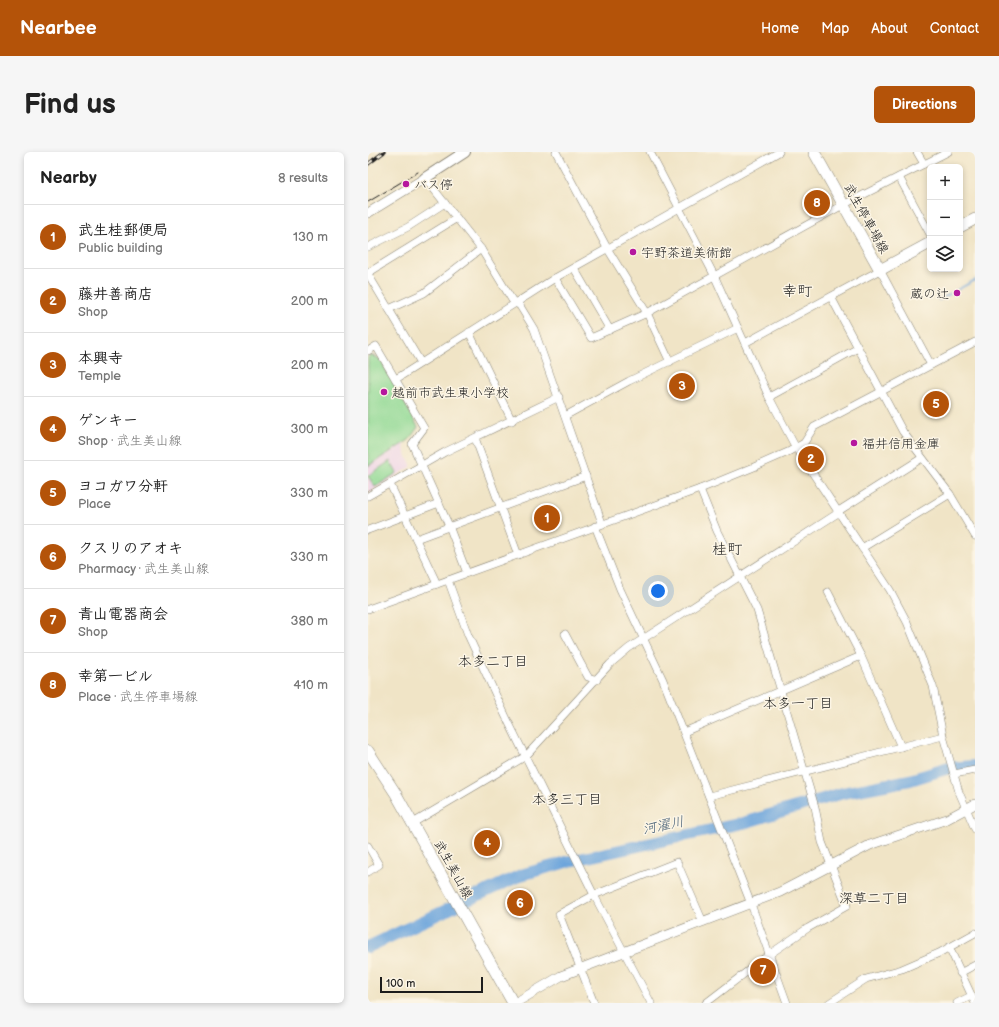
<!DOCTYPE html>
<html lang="en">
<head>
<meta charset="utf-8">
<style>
  :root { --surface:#fff; --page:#f6f6f6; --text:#222; --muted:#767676; --line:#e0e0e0; --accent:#b45309 }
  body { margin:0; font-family:"Balsamiq Sans","Klee One",sans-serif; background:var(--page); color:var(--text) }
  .controls { position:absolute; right:12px; top:12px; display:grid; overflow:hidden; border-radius:6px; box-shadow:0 2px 6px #0003 }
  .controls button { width:36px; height:36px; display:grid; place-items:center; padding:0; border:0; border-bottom:1px solid var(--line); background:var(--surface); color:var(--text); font:20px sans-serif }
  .scale { position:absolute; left:12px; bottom:10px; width:103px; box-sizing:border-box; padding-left:4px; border:2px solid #1c1c1c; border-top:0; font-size:11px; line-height:14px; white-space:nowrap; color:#1c1c1c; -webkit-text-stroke:3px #fcf5e5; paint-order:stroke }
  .you { position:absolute; left:290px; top:439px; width:14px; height:14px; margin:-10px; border:3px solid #fff; border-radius:50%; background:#1a73e8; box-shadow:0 0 0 6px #1a73e833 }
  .badge { display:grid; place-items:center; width:26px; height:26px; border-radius:50%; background:var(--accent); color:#fff; font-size:13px; font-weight:700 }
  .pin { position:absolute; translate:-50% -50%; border:2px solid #fff; box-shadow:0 1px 4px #0006 }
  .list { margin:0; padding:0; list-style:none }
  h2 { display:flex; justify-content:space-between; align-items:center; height:52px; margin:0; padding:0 16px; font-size:17px }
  h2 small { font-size:13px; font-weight:400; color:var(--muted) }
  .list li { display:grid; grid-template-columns:26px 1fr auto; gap:12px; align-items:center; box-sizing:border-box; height:64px; padding:0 16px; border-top:1px solid var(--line) }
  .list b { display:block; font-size:15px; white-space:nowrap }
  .list p { margin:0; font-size:13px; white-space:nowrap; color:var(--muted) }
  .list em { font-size:13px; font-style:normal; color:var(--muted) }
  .icon { flex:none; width:22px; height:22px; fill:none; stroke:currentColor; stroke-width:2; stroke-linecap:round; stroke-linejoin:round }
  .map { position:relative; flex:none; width:607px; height:851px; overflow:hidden; border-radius:6px }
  header { display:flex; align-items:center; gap:24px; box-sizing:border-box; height:56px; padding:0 20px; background:var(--accent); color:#fff }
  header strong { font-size:19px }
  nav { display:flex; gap:22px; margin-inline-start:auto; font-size:14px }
  .intro { display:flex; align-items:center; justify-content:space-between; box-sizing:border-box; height:96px; padding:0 24px }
  h1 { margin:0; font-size:28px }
  .button { padding:10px 18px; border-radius:6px; background:var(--accent); color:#fff; font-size:14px; font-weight:700 }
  main { display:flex; gap:24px; padding:0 24px }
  aside { flex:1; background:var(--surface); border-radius:6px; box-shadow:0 2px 6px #0003 }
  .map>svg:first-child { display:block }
</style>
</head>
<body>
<header>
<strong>Nearbee</strong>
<nav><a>Home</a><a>Map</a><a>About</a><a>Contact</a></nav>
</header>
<div class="intro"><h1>Find us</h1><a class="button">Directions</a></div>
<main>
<aside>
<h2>Nearby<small>8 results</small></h2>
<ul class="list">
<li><span class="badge">1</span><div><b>武生桂郵便局</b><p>Public building</p></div><em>130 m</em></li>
<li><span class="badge">2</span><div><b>藤井善商店</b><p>Shop</p></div><em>200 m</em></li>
<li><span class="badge">3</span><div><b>本興寺</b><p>Temple</p></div><em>200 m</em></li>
<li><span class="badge">4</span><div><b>ゲンキー</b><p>Shop · 武生美山線</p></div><em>300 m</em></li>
<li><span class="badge">5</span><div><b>ヨコガワ分軒</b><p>Place</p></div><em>330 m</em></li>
<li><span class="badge">6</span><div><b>クスリのアオキ</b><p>Pharmacy · 武生美山線</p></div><em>330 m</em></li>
<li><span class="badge">7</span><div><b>青山電器商会</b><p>Shop</p></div><em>380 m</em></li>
<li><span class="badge">8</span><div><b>幸第一ビル</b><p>Place · 武生停車場線</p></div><em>410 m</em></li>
</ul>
</aside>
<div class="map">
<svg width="607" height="851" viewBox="0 0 607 851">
  <rect width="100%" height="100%" fill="#fcf5e5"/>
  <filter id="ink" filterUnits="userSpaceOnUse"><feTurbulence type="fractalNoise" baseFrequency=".025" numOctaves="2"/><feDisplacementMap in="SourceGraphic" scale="8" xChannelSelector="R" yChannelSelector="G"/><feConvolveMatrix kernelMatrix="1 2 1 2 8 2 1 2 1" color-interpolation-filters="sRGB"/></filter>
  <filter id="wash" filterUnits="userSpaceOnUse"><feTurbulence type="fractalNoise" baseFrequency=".012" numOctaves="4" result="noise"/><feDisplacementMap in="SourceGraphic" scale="16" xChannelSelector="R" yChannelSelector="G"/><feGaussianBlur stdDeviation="0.9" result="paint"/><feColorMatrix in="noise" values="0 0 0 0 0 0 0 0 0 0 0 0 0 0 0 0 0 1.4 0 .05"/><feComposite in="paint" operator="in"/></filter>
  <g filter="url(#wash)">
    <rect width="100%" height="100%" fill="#f0e4c6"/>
    <path fill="#edd0e8" d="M 3,202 L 12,206 L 51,275 L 36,293 L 37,301 L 43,312 L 43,315 L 0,341 L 0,204 Z"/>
    <g fill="#91d994" stroke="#567a58">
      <path d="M 2,203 L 12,207 L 50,275 L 41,288 L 0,314 L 0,205 Z"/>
      <path d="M 22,309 L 29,321 L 7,335 L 0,324 Z"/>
    </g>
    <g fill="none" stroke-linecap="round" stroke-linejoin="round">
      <path stroke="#6da5dc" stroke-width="2" d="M 571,148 L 607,128"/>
      <path stroke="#6da5dc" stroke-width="12" d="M 0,795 L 153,723 L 202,709 L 375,671 L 475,641 L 542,628 L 581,616 L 607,614"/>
    </g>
  </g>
  <g filter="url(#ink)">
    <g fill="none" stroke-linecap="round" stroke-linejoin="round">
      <defs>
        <g id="minor">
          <path d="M 188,0 L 239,96 L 279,161 L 302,210"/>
          <path d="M 282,0 L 346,123 L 401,245 L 428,296 L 522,438 L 539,470 L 565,534 L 575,584 L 591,640 L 607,677"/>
          <path d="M 549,0 L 556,12"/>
          <path d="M 531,25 L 562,82"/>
          <path d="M 57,26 L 113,97 L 144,148 L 152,154 L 166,177 L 234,371"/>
          <path d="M 0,95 L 40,75 L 77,51"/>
          <path d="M 206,116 L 242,178"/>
          <path d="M 0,121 L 89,66"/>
          <path d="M 0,122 L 53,211"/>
          <path d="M 187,126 L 223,186 L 279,161 L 475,53 L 580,0"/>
          <path d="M 463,145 L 535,280 L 582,342 L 607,384"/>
          <path d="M 21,157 L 56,141 L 113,97"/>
          <path d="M 101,180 L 144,269"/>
          <path d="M 377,191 L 512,118 L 563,213"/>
          <path d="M 0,199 L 8,194 L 56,276 L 44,292 L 81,374 L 99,421"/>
          <path d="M 28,227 L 187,126 L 411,0"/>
          <path d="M 401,245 L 490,196"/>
          <path d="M 197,264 L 261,229 L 370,176"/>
          <path d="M 107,286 L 150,403"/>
          <path d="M 22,332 L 69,432"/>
          <path d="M 332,337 L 349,379 L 389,458 L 447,655 L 454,690 L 479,754 L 440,776 L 402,802 L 338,851"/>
          <path d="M 0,344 L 77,300 L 191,245"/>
          <path d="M 469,360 L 554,306"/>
          <path d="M 227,374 L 252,437 L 295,528 L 383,752 L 419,851"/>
          <path d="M 0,378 L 71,351"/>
          <path d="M 48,387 L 218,324"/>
          <path d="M 494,396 L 582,342"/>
          <path d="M 80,428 L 100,483 L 138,565 L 226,743 L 283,851"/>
          <path d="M 460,440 L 493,504 L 533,595"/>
          <path d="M 0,457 L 332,337 L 386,315 L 420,300 L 436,291 L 446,275 L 607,190"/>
          <path d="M 197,482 L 220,525 L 229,528"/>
          <path d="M 316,580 L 493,504"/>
          <path d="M 586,622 L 607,618"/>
          <path d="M 341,644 L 575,584"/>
          <path d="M 45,671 L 158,604 L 242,512 L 261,496 L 470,361"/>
          <path d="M 0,694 L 11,713 L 0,720"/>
          <path d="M 581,795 L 607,851"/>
          <path d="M 592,821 L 607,813"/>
          <path d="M 226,851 L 191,762 L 226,743 L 309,710 L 335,770"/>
          <path d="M 461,851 L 498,827 L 534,817 L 571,801 L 607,781"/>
          <path d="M 589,851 L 603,844"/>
        </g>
        <g id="tertiary">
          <path d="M 0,61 L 57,26"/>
          <path d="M 147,851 L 193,824 L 412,740 L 502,693 L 579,667 L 607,652"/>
        </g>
        <path id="secondary" d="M 57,26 L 97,0"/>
        <g id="primary">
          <path d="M 446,0 L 512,118 L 562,91"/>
          <path d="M 592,75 L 607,67"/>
          <path d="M 0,599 L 28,642 L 145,851"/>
        </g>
      </defs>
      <use href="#minor" stroke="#868071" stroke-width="8"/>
      <use href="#tertiary" stroke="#868071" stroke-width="10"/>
      <use href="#secondary" stroke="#868071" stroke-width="12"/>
      <use href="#primary" stroke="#868071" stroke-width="12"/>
      <use href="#minor" stroke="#fff" stroke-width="7"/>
      <use href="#tertiary" stroke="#fff" stroke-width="9"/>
      <use href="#secondary" stroke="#fff" stroke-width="10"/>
      <use href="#primary" stroke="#fff" stroke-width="11"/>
      <path stroke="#1c1c1c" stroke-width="1" d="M 0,50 L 50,20"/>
      <defs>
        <path id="rail" d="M 0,12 L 16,0"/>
      </defs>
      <use href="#rail" stroke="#1c1c1c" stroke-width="3.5"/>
      <use href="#rail" stroke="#fcf5e5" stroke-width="2" stroke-dasharray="6" stroke-linecap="butt"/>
    </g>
  </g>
  <g fill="#b5179e" stroke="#fcf5e5" stroke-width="1.5">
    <circle cx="38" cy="32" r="4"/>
    <circle cx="265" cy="100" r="4"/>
    <circle cx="589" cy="141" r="4"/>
    <circle cx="16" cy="240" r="4"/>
    <circle cx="486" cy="291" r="4"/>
  </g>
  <g text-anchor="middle" stroke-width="3" stroke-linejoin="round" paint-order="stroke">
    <g font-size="13" fill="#1c1c1c" stroke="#fcf5e5" text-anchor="start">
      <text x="46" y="37">バス停</text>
      <text x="273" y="105">宇野茶道美術館</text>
      <text x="581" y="146" text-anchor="end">蔵の辻</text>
      <text x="24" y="245">越前市武生東小学校</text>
      <text x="494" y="296">福井信用金庫</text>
    </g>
    <g font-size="13" fill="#1c1c1c" stroke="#fcf5e5">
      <text transform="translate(499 66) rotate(61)" y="5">武生停車場線</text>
      <text transform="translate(86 717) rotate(61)" y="5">武生美山線</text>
    </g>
    <g font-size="14" fill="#1c1c1c" stroke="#fcf5e5">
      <text x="125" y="514">本多二丁目</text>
      <text x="430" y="556">本多一丁目</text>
      <text x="199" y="652">本多三丁目</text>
      <text x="506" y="751">深草二丁目</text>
    </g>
    <g font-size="14" font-style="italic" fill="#405a72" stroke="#fcf5e5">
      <text transform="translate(295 673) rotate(-12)" y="5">河濯川</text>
    </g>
    <g font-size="15" fill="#1c1c1c" stroke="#fcf5e5">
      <text x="429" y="144">幸町</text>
      <text x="359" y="402">桂町</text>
    </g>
  </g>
</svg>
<div class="controls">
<button>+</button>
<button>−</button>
<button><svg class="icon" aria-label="layers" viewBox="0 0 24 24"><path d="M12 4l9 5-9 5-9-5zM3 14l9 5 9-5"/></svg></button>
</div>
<div class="scale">100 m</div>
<div class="you"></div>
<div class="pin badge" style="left:179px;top:366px">1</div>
<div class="pin badge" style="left:443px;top:307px">2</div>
<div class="pin badge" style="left:314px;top:234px">3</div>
<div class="pin badge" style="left:119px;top:691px">4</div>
<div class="pin badge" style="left:568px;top:252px">5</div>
<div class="pin badge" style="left:152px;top:751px">6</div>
<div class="pin badge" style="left:395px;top:819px">7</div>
<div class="pin badge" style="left:449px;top:51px">8</div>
</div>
</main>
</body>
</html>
